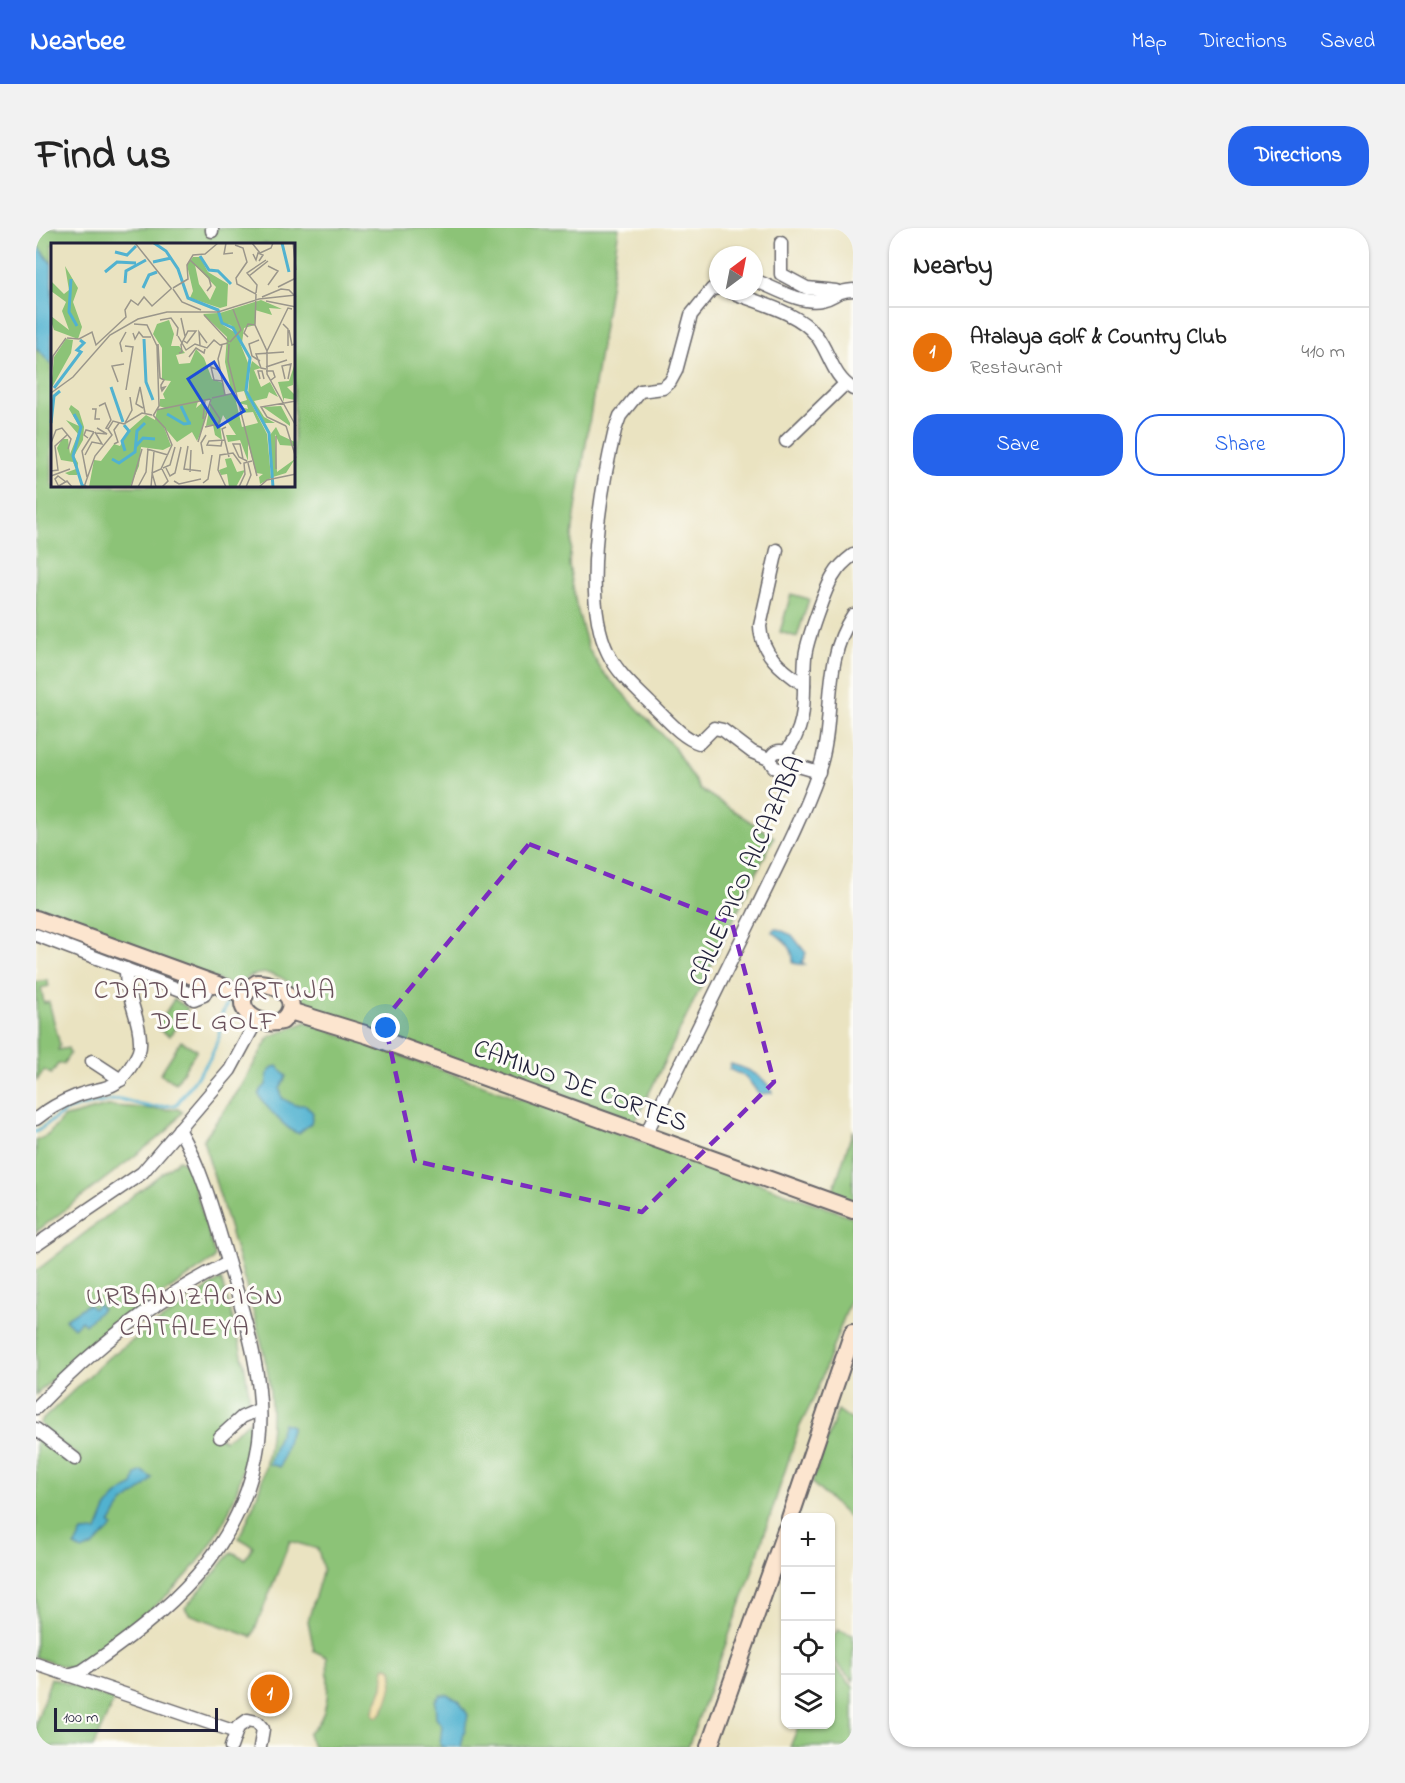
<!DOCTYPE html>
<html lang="en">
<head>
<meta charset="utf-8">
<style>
  :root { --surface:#fff; --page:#f2f2f2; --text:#222; --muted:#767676; --line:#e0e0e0; --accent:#2563eb }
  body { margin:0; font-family:"Indie Flower",sans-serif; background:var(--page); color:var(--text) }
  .controls { position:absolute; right:18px; bottom:18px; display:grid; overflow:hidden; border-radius:12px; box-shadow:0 2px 4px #0004 }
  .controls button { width:54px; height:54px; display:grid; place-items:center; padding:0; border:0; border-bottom:2px solid var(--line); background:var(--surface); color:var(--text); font:30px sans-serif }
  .compass { position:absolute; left:673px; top:18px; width:54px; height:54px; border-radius:50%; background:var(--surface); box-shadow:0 2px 4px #0004; rotate:32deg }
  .scale { position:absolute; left:18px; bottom:15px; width:164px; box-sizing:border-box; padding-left:6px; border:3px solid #22223b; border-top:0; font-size:16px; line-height:21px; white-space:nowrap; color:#22223b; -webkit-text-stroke:4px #fdfcf7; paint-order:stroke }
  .you { position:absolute; left:350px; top:800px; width:21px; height:21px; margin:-15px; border:4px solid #fff; border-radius:50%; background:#1a73e8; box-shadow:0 0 0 9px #1a73e833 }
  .badge { display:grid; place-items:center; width:39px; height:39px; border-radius:50%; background:var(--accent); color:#fff; font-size:20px; font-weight:700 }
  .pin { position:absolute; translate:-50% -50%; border:3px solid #fff; box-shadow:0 2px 6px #0006 }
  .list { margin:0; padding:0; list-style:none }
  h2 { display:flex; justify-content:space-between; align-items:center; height:78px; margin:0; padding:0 24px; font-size:26px }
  h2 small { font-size:20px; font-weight:400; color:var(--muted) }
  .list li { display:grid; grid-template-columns:39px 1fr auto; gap:18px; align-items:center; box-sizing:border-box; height:90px; padding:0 24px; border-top:2px solid var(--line) }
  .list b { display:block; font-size:22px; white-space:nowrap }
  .list p { margin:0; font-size:20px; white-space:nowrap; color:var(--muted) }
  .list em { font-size:20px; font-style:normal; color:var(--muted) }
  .actions { display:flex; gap:12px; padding:18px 24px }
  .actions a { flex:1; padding:14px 0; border:2px solid var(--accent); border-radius:24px; text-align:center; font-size:21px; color:var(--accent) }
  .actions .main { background:var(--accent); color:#fff }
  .icon { flex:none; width:33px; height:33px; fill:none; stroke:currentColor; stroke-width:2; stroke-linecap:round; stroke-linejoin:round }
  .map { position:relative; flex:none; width:817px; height:1519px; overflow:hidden; border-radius:24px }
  header { display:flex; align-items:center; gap:36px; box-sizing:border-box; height:84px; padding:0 30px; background:var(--accent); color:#fff }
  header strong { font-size:28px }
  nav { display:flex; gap:33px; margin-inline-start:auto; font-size:21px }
  .intro { display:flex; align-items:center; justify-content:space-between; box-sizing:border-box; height:144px; padding:0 36px }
  h1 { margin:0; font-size:42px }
  .button { padding:15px 27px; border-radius:24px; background:var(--accent); color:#fff; font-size:21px; font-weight:700 }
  main { display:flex; gap:36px; padding:0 36px }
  aside { flex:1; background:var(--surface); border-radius:24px; box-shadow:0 2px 4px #0004 }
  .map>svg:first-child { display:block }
</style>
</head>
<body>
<header>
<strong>Nearbee</strong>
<nav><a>Map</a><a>Directions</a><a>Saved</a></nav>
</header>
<div class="intro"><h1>Find us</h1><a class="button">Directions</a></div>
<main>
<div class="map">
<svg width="817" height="1519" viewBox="0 0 817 1519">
  <rect width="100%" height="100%" fill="#fdfcf7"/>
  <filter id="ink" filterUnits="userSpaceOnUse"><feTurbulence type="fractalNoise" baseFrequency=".0167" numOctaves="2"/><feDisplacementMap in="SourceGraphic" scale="12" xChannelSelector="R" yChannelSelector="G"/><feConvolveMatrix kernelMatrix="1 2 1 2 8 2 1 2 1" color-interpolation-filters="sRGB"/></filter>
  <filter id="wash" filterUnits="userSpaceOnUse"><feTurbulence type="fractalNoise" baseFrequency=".008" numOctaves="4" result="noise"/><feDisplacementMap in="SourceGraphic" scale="24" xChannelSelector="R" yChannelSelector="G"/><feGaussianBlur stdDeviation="1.35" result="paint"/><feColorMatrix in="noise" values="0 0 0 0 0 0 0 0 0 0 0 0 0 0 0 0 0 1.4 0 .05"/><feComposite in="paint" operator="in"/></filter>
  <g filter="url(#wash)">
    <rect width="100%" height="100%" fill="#eae3c1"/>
    <g fill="#8cc377" stroke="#577259" stroke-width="1.5" fill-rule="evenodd">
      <path d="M 0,0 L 583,0 L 537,300 L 533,337 L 540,376 L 552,420 L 566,443 L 637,518 L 664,561 L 738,609 L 598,896 L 268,780 C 263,758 240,738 215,748 C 207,751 205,756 194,756 L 0,689 ZM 16,16 L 258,16 L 258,258 L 16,258 Z"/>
      <path d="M 755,366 L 773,371 L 761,409 L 744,404 Z"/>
      <path d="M 11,752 L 13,758 L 5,760 L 8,775 L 13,774 L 24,817 L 22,822 L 32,820 L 34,826 L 27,836 L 22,836 L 15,846 L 8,842 L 1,852 L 0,754 Z"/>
      <path d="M 138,771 L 152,780 L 134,808 L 120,800 Z"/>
      <path d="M 270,794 L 817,989 L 817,1065 L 778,1170 L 763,1200 L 714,1350 L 652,1519 L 277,1519 L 272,1506 C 296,1488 292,1456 291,1429 L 278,1423 L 272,1393 L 287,1341 L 282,1321 L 254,1313 L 216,1409 L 153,1386 L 149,1380 L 196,1324 L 209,1331 L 217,1318 L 203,1310 C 226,1266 239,1214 234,1164 C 232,1137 224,1109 217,1083 C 202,1026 184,969 167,912 L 205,859 L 233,809 Z"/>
      <path d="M 145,813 L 161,822 L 140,855 L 124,846 Z"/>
      <path d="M 71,878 C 96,878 118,883 142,881 L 146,884 L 131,903 L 0,1004 L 0,913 L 12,907 L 27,890 Z"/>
      <path d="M 817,902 L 817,976 L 795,969 Z"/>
      <path d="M 143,932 L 152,937 L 179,1028 L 177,1032 C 115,1074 53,1114 0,1167 L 0,1043 Z"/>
      <path d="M 185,1051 C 198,1095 211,1135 214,1180 L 183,1199 L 178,1207 L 189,1212 L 214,1193 C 203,1324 133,1372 34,1441 L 0,1429 L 0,1209 L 31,1234 L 44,1229 L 23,1214 L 3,1195 L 73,1129 Z"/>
      <path d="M 802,1182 L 817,1193 L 817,1293 L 776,1255 Z"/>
      <path d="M 802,1402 L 817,1407 L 817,1453 L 795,1429 L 795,1411 Z"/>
      <path d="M 795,1434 L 817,1459 L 817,1519 L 754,1519 L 763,1497 L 794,1496 Z"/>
      <path d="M 15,1450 L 78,1472 L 57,1519 L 0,1519 L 0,1495 Z"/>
    </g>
    <path fill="#eeda9e" stroke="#887e6c" stroke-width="1.5" d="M 349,1439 L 355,1440 C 361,1450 350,1485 341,1489 L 337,1487 L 337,1483 L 347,1459 Z"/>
    <g fill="#51b2d0" stroke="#3a6a86" stroke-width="1.5">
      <path d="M 0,16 L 16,36 L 16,137 L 0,120 Z"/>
      <path d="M 739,700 L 756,707 L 770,725 L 766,734 L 769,737 L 757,735 C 758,719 749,713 737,704 Z"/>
      <path d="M 695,836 C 713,841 731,850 736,865 L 723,866 L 710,849 L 693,841 Z"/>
      <path d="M 242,838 L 250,848 L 244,861 L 246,870 L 258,877 L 270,877 L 277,885 L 275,895 L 263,905 C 253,905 229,878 223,867 L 225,862 L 230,857 L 232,845 L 237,839 Z"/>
      <path d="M 52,1076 L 57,1081 L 62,1076 L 66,1081 L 49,1097 L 45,1093 L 38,1100 L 29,1091 Z"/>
      <path d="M 247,1195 L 256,1198 L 244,1239 L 233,1236 Z"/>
      <path d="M 106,1243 L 116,1250 C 110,1261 97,1267 90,1273 C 82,1279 79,1289 74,1296 L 77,1299 L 57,1318 L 46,1323 L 39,1318 L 46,1304 L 61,1303 L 70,1281 L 80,1268 L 97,1257 L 100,1246 Z"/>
      <path d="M 411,1466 L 423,1473 L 432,1487 L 425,1519 L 406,1519 L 404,1516 L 406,1498 L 400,1490 L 399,1473 L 404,1467 Z"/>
    </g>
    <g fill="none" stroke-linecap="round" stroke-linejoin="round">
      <path stroke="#51b2d0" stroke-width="3" d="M 0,904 L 31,882 L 54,876 L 84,871 L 114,879 L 140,877 L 174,831 L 183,809 L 185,788 L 193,772"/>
    </g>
  </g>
  <g filter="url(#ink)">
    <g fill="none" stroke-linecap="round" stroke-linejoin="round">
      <defs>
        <g id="street">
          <path d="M 176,3 L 176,0"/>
          <path d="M 745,15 L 745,46 L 771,60 L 800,63"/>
          <path d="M 718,52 C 737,59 765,77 786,72 C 800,69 798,63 817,62"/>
          <path d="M 682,60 L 676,61 L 655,87 L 640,143 L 634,154 L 627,160 L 604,163 L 584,188 L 579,202 C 565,260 545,371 572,425 C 582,446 600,461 616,477 C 630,490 645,509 663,515 L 678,500 L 687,502 L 716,524 L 735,532"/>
          <path d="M 693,63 C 721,75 761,83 780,107 C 794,125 796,148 817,161"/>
          <path d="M 750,213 L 809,156"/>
          <path d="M 741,322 L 724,398 C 725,426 746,442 768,457"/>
          <circle cx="744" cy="532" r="9"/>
          <path d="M 749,525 C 774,495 766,466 769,429 C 770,415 790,358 798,347 C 803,338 809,333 817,327"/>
          <path d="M 752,535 L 783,544"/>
          <path d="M 0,707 L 150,764 L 158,771 L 168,767 L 174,754"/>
          <path d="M 56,833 L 85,852"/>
          <path d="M 0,891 C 12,881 25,874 40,868 C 69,857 79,865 97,835 C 101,828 105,822 104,813 C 104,789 89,767 90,741"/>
          <path d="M 610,906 C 645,834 681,762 716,690 C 739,642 764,595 782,545 C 801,493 784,436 817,387"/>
          <path d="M 0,1017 L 106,945 L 194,842 L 221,792"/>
          <path d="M 0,1180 C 55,1122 120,1070 192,1035"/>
          <path d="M 0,1201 L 39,1231"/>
          <path d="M 184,1209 L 206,1189 L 222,1182"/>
          <path d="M 0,1436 L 32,1447 L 46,1443 C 132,1384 208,1323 223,1212 C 230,1160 211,1096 196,1047 C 181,997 169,946 143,901"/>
          <path d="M 32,1447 L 200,1504"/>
          <path d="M 195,1519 L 202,1499 L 212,1492 L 221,1494 L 227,1501 L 224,1519"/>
        </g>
        <g id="secondary">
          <path d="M 0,691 L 209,767"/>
          <path d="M 221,755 C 244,755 268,773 246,793 C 218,801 189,774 221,755 Z"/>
          <path d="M 254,783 L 332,807 L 817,982"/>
          <path d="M 754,1290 L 817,1104"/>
          <path d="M 673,1519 L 750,1302"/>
        </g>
      </defs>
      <use href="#street" stroke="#68666a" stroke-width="15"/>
      <use href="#secondary" stroke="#68666a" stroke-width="20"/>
      <use href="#street" stroke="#fff" stroke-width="12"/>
      <use href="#secondary" stroke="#fce5cf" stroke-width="16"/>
    </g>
  </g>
  <path fill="none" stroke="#7b2cbf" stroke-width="4.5" stroke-dasharray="12 8" stroke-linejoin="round" d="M 493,616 L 696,695 L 738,854 L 606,984 L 379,933 L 348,792 Z"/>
  <g text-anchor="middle" stroke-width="6" stroke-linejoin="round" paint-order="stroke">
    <g font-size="26" fill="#22223b" stroke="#fdfcf7">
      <text transform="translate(709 642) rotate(-66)" y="9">CALLE PICO ALCAZABA</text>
      <text transform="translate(545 856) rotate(20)" y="9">CAMINO DE CORTES</text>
    </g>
    <g font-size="27" letter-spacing="1.5" fill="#6a525c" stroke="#fdfcf7">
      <text x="179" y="770">CDAD LA CARTUJA<tspan x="179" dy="31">DEL GOLF</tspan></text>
      <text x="149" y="1076">URBANIZACIÓN<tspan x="149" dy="31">CATALEYA</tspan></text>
    </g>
  </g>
  <g transform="translate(15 15)">
    <rect width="244" height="244" fill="#eae3c1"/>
    <path d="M 142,14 L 149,14 L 157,29 L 177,41 L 176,63 L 169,65 L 139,55 L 142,48 L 136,22 ZM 144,22 L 165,44 L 159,57 L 148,41 ZM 14,23 L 27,45 L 22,59 L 31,84 L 27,96 L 3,87 L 0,78 L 0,73 L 18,87 L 11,68 L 15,59 L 0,48 L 0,38 L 13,51 L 18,47 ZM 210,57 L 231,66 L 218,65 L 221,72 L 204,67 L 204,82 L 193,85 L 191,100 L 186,92 L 199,125 L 201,118 L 210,125 L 203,127 L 210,144 L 219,139 L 227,154 L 218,149 L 216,155 L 203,158 L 213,174 L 224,180 L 213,180 L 197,152 L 199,126 L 194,148 L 216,191 L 220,235 L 209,241 L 208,234 L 212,231 L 205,230 L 197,200 L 197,218 L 189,197 L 177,199 L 175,192 L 185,192 L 172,172 L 169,181 L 171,197 L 164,192 L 162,182 L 155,183 L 160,157 L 147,158 L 145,165 L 152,159 L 155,168 L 157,162 L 151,187 L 146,198 L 141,189 L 126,199 L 113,184 L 120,203 L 112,207 L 90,204 L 88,223 L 79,244 L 38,244 L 43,217 L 50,218 L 63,201 L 69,203 L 78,187 L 95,172 L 104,177 L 106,167 L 114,165 L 108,163 L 109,156 L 114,156 L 112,151 L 120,138 L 111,137 L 111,105 L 102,91 L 106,81 L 118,77 L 123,91 L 120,103 L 128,103 L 134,110 L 125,112 L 128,121 L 139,120 L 145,106 L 153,115 L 161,136 L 172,140 L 174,152 L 181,151 L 174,119 L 176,94 L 152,71 L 167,70 L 172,82 L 185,90 L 180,82 L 171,80 L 169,70 ZM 193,148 L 196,157 L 186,160 L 196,162 L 197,166 L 190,164 L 191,170 L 202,169 L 207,180 L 191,184 L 183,150 ZM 15,96 L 22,97 L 20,110 L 0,146 L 3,114 ZM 244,120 L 242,142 L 236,144 L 244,152 L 244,157 L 233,155 L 233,159 L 227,139 L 238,138 ZM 20,162 L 28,168 L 33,184 L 32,197 L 23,213 L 27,220 L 26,232 L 18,232 L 14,230 L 25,226 L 22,219 L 10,217 L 6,205 L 11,196 L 17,196 L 19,211 L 27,191 L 15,177 L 28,183 L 18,166 ZM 230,163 L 239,180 L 239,183 L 212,164 ZM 225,184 L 229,192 L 244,199 L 244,203 L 229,202 L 224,191 L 226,229 L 244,216 L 235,230 L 222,234 L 219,192 ZM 180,215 L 186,229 L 194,227 L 185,244 L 178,244 L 176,231 L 170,232 L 168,227 L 176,224 L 174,216 Z" fill="#8cc377" fill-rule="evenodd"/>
    <path fill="none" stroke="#51b2d0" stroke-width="3" d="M 103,0 L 115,8 L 127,26 L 137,55 L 167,67 L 171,80 L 182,85 L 199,115 L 195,148 L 218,190 L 222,244M 231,0 L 238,29M 64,9 L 76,12 L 85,3M 149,13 L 158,27 L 167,28 L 180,41M 102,19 L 120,15M 54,29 L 66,19 L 85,20M 20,36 L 18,69 L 26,83M 74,40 L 75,28 L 95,17M 92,45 L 98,32 L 106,29M 93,96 L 95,139 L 102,157M 60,144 L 72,179M 3,145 L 30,109 L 26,107 L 33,100 L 29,97M 130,163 L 138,180M 23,171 L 30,184 L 22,213 L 31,242 L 35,244M 116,171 L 133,181 L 140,180M 0,180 L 3,153 L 9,148M 73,182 L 78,188 L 71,198 L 74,208M 85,203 L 92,195 L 104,196M 61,216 L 68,220 L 84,209 L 86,188 L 94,180"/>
    <path fill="none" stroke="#9a968b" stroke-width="1.5" d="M 84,0 L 120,45M 175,0 L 173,11 L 182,10M 201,0 L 209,10 L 220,5 L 222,0M 242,0 L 245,27M 184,2 L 192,5 L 196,19 L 185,35 L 186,41 L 205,51M 202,11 L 205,17 L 207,10 L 212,12 L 208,18M 139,17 L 158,35 L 160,43 L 156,48M 217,23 L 227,28 L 217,42M 198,33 L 217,18M 227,44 L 245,35M 122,45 L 137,36 L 136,22 L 142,12 L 154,11 L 167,0M 122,46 L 131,59 L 150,67M 205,50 L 206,42 L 196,30 L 215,17M 205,51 L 204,82 L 216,108 L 216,131 L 245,183M 211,54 L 230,46 L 238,47 L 245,54M 215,58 L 245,64M 153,72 L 178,99M 130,75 L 134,93M 109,77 L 120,75 L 127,85 L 126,93M 83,81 L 96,82 L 106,103 L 108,163 L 102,173M 232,81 L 237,86 L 237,103M 238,87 L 241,102 L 244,101M 82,90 L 84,96 L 88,89 L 92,94 L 100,94M 127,93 L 135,107 L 144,101 L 156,105 L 163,97 L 169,102 L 177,100M 197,94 L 193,90 L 197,81 L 204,82M 16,95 L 28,96 L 41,89 L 45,102 L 75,74 L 74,67 L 80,57 L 87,62 L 93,54 L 101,63 L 121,45M 208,97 L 198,101 L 201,113 L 209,118M 179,99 L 190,87 L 182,66M 107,101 L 109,135 L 113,137 L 110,142 L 110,145 L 111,148 L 114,144 L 110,145M 178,101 L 177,118 L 206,233M 149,102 L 148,89 L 156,100M 171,102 L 167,116 L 174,152M 74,103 L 82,104 L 75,147M 216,108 L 237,65 L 241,66M 71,109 L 69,100 L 75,89M 128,110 L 131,109 L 130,102 L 137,88 L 145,88 L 136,100 L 133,98M 138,114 L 145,105 L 153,110 L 154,106M 215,124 L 236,117M 215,126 L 210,125 L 205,111 L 233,109M 170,128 L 160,124 L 163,137 L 171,138M 215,128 L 222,128 L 224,134 L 220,137M 0,133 L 2,113 L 15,95M 209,136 L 207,128 L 211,128 L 213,136M 234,136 L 231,123 L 240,121 L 237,136M 67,139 L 61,123 L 73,121M 0,150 L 22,134 L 59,92 L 87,76 L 116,69 L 167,69 L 208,56 L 245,52M 161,155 L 184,150M 48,163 L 54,160 L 60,177 L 55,185 L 58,186M 92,165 L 85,161 L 89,144 L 94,170M 41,166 L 45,166 L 44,176 L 49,176M 105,167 L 159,156M 102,172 L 114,185 L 121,202 L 110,226 L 101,230 L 105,244M 152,176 L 154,157M 74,180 L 81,167 L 79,154M 235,183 L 216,174 L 210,164 L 245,158M 235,183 L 245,215M 154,184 L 167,181 L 169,176 L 159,161M 175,184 L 171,186 L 178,214M 45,190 L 56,191 L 46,185M 225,193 L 225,226M 37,195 L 33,192 L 35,187 L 43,189M 171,198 L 170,203 L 156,202 L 158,198 L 174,197M 147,199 L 160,156M 0,200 L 5,187 L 11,185 L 20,196 L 17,206M 63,201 L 67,199 L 63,187 L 68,180M 137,203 L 133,226 L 150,228M 96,206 L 117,212M 152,211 L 150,200 L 155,192M 34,212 L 41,199 L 51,201 L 44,189M 192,216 L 189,201 L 182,201 L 188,214 L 196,218M 112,225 L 119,222 L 124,204M 115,225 L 119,233 L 124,230 L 130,204M 111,226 L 117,238 L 111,244M 0,228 L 7,227 L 4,203 L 16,192M 139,229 L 140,207M 0,233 L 19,226M 36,234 L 31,208 L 43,189M 123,238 L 128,241 L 150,236M 152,240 L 157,236 L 161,212M 6,244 L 16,238 L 21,244M 8,244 L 4,236 L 7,233 L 15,239M 33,244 L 44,213 L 61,192 L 57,186 L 62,178 L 73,181 L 91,170 L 101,172M 80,244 L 91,206M 87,244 L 95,229 L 97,206M 100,244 L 103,208M 175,244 L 167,227 L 169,212 L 182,210 L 190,221M 188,244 L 194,231 L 193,220 L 201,218M 195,244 L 200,232 L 197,220M 208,244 L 216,237 L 245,231"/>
    <path fill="#1d4ed8" fill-opacity="0.15" stroke="#1d4ed8" stroke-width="3" d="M 163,119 L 193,168 L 167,184 L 137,136 Z"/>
    <rect width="244" height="244" fill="none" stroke="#22223b" stroke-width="3"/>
  </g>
</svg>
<div class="controls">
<button>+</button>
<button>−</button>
<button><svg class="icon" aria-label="locate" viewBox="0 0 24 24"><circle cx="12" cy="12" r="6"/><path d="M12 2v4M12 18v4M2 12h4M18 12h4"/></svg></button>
<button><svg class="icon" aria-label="layers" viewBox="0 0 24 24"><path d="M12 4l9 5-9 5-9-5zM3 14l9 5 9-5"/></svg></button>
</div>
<svg class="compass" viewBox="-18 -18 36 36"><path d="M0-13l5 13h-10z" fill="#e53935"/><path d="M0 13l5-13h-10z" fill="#767676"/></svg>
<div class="scale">100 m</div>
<div class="you"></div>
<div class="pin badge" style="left:234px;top:1466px;background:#e8710a">1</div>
</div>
<aside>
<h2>Nearby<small></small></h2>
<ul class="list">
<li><span class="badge" style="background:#e8710a">1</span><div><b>Atalaya Golf &amp; Country Club</b><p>Restaurant</p></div><em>410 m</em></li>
</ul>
<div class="actions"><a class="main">Save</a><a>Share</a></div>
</aside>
</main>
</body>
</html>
